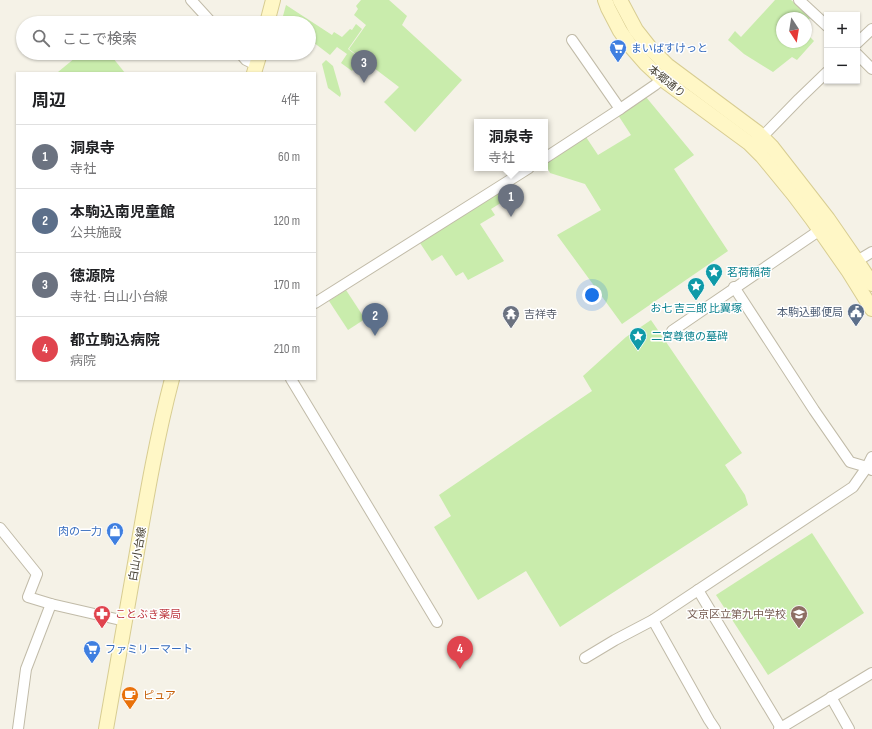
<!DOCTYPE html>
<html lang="ja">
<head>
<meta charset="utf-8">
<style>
  :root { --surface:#fff; --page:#f6f6f6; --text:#202124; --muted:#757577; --line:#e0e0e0; --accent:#ff4f13 }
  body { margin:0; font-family:"Sofia Sans Condensed","Noto Sans JP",sans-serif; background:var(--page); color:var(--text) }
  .controls { position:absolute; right:12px; top:12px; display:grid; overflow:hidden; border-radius:0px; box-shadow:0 1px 3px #0004 }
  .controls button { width:36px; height:36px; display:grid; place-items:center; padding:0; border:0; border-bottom:1px solid var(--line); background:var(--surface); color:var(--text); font:20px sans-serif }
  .compass { position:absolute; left:776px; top:12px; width:36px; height:36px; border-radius:50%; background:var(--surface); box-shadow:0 1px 3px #0004; rotate:168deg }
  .you { position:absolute; left:592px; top:295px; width:14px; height:14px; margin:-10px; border:3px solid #fff; border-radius:50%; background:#1a73e8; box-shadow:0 0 0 6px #1a73e833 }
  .badge { display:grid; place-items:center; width:26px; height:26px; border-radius:50%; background:var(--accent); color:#fff; font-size:13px; font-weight:700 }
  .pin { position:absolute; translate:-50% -33px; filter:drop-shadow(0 1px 2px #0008) }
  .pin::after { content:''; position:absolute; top:21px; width:14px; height:12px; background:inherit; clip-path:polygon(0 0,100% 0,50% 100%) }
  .popup { position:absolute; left:474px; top:119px; width:74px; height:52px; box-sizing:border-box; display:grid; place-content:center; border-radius:0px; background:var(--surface); filter:drop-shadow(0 1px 3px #0005); font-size:13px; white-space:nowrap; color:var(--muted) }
  .popup b { font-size:15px; color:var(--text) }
  .popup::after { content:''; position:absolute; left:50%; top:100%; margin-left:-8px; border:8px solid transparent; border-top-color:var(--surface) }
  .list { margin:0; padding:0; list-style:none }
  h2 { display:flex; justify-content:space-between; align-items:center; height:52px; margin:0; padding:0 16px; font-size:17px }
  h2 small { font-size:13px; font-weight:400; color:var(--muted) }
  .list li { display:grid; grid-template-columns:26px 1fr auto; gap:12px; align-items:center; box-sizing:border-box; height:64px; padding:0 16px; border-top:1px solid var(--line) }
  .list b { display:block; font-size:15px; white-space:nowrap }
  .list p { margin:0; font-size:13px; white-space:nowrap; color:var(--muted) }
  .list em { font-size:13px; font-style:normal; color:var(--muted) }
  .icon { flex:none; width:22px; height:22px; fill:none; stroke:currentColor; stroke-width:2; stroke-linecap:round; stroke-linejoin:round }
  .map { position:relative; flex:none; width:872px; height:729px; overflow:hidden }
  .search { position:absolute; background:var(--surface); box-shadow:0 1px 3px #0004; left:16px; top:16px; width:300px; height:44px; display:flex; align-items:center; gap:10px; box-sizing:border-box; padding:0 14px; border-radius:22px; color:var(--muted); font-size:15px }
  .panel { position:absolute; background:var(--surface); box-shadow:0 1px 3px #0004; left:16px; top:72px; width:300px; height:308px; border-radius:0px }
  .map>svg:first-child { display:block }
</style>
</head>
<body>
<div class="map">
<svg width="872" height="729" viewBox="0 0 872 729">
  <rect width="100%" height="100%" fill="#f5f2e7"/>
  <g fill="#c9ecac">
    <path d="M 361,0 L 389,0 L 407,16 L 402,25 L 462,80 L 415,132 L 384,102 L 399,87 L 349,49 L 366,25 L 354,15 L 358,9 L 356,6 Z"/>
    <path d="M 775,0 L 791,0 L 812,16 L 806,23 L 806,18 L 782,18 L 782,42 L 806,42 L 806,33 L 814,41 L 797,60 L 792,57 L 773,72 L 744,54 L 728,40 L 735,31 L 741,37 Z"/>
    <path d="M 286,5 L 332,35 L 334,32 L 342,37 L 350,29 L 352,30 L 356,24 L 362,29 L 348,49 L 361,59 L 352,71 L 341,63 L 347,54 L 337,47 L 330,55 L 309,39 L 309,23 L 293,23 L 283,16 Z"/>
    <path d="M 81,53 L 109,53 L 125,73 L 59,73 L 58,72 Z"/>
    <path d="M 326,60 L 333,66 L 341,94 L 340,97 L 328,88 L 322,64 Z"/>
    <path d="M 646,97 L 694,155 L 674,169 L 728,251 L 622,324 L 557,235 L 601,210 L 585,184 L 550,173 L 545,163 L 586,137 L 598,155 L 631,135 L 618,115 Z"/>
    <path d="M 497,190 L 504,201 L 491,209 L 495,215 L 480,224 L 504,261 L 468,280 L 463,272 L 456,276 L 442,255 L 432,261 L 418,240 Z"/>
    <path d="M 346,290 L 365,319 L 348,330 L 329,301 Z"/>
    <path d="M 651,320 L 742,453 L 725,465 L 745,495 L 748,505 L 560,627 L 526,571 L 478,600 L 434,527 L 451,516 L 439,495 L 592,391 L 583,376 L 626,337 Z"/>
    <path d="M 812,533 L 864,613 L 768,675 L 716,595 Z"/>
  </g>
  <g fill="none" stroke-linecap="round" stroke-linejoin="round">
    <defs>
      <g id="street">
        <path d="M 191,0 L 212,23"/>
        <path d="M 799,0 L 827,26"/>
        <path d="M 572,40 L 620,109"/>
        <path d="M 857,43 L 872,29"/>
        <path d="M 240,53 L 246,60 L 256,65"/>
        <path d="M 857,54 L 872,69"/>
        <path d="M 757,140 L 763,136 L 799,99 L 827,72"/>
        <path d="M 545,158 L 620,109 L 655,85 L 662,79"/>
        <path d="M 857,261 L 872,252"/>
        <path d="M 734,287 L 814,410 L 850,462 L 867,467 L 872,470"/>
        <path d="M 315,303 L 529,168"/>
        <path d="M 672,331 L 820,230"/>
        <path d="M 291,379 L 332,447 L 437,622"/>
        <path d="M 0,528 L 37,574 L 28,597 L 51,604 L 125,621"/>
        <path d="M 698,590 L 781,728"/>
        <path d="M 653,620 L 709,720 L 715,729"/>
        <path d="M 585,658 L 615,640 L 653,620 L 853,487 L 867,467 L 872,457"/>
        <path d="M 831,697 L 849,729"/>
        <path d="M 18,729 L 26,669 L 51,604"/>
        <path d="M 779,729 L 872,673"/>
      </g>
      <g id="secondary">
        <path d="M 605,0 L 608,8 L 620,31 L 632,48 L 646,64 L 662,79 L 749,143 L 762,156 L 794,195 L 812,219 L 849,272 L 872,309"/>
        <path d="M 620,0 L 636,30 L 651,49 L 667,65 L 757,132 L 772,147 L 828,219 L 857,261 L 872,284"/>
        <path d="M 267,23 L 273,0"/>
        <path d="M 254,73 L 260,53"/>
        <path d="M 106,729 C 116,670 127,611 137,552 C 147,494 157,436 172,379"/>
      </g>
    </defs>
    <use href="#street" stroke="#c1bba8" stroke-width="12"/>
    <use href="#secondary" stroke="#d8cd92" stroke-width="16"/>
    <use href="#street" stroke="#fff" stroke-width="10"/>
    <use href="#secondary" stroke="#fff7c6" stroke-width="14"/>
  </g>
  <defs>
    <symbol id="supermarket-pin" viewBox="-11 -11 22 30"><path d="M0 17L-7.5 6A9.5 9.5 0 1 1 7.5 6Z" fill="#3f7fe0" stroke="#fff"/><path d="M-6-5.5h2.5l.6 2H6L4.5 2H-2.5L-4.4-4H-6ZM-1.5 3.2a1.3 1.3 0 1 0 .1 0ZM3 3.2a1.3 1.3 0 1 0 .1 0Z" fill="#fff"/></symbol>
    <symbol id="sight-pin" viewBox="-11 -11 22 30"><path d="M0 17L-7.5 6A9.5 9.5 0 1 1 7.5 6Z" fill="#0f9aa8" stroke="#fff"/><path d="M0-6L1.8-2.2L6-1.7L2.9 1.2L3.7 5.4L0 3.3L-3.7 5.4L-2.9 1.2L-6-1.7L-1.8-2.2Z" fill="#fff"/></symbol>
    <symbol id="civic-pin" viewBox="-11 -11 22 30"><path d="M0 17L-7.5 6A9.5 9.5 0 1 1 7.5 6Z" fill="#5c6f8a" stroke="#fff"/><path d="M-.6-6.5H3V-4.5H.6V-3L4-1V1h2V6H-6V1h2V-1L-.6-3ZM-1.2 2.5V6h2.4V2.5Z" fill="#fff"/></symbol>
    <symbol id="temple-pin" viewBox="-11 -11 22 30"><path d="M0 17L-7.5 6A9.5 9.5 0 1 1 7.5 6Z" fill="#6b7280" stroke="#fff"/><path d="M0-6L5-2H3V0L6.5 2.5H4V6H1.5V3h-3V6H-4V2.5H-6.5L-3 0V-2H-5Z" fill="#fff"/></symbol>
    <symbol id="shop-pin" viewBox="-11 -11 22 30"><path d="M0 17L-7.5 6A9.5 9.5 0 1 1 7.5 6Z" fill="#3f7fe0" stroke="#fff"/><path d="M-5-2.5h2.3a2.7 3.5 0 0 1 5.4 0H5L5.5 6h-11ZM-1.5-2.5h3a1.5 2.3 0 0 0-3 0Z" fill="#fff"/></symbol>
    <symbol id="pharmacy-pin" viewBox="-11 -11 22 30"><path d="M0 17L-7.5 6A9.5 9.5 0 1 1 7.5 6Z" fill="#e0444e" stroke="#fff"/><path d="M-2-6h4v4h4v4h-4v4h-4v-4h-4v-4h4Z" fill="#fff"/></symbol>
    <symbol id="school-pin" viewBox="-11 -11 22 30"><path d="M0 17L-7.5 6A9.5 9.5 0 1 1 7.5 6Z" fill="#8d6e63" stroke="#fff"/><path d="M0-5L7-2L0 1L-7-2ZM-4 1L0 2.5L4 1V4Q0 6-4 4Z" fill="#fff"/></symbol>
    <symbol id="cafe-pin" viewBox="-11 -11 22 30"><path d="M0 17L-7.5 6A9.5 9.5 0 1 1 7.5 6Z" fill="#e8710a" stroke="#fff"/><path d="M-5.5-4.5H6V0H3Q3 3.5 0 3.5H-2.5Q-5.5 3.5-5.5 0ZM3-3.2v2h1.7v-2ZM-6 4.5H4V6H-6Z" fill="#fff"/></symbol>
  </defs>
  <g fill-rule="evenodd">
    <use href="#supermarket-pin" x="608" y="38" width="20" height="27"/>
    <use href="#sight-pin" x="704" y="262" width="20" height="27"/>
    <use href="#sight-pin" x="686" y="276" width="20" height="27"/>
    <use href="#civic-pin" x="846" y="302" width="20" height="27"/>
    <use href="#temple-pin" x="501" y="304" width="20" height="27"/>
    <use href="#sight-pin" x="628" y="326" width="20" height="27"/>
    <use href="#shop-pin" x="105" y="521" width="20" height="27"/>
    <use href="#pharmacy-pin" x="92" y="604" width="20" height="27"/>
    <use href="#school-pin" x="789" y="604" width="20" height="27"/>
    <use href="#supermarket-pin" x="82" y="639" width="20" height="27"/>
    <use href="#cafe-pin" x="120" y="685" width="20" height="27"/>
  </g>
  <g text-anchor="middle" stroke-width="3" stroke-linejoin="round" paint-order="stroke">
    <g font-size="11" fill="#366cbe" stroke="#fff" text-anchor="start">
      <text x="631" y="52">まいばすけっと</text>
      <text x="102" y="535" text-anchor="end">肉の一力</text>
      <text x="105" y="653">ファミリーマート</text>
    </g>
    <g font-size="11" fill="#484335" stroke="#fff">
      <text transform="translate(667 81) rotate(39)" y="4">本郷通り</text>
      <text transform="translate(137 554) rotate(-80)" y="4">白山小台線</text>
    </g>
    <g font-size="11" fill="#0d838f" stroke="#fff" text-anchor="start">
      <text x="727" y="276">茗荷稲荷</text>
      <text x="696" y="312" text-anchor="middle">お七 吉三郎 比翼塚</text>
      <text x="651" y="340">二宮尊徳の墓碑</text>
    </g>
    <g font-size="11" fill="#4e5e75" stroke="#fff" text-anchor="end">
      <text x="843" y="316">本駒込郵便局</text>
    </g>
    <g font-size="11" fill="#5b616d" stroke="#fff" text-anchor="start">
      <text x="524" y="318">吉祥寺</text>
    </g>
    <g font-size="11" fill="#be3a42" stroke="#fff" text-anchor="start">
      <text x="115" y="618">ことぶき薬局</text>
    </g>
    <g font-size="11" fill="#785e54" stroke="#fff" text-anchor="end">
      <text x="786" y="618">文京区立第九中学校</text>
    </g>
    <g font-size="11" fill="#c56008" stroke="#fff" text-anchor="start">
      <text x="143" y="699">ピュア</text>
    </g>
  </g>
</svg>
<div class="controls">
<button>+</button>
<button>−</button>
</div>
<svg class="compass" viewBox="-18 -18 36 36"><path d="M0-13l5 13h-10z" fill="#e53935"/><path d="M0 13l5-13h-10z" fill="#757577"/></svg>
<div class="you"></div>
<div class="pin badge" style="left:511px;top:217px;background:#6b7280">1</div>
<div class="popup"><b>洞泉寺</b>寺社</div>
<div class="pin badge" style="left:375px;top:336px;background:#5c6f8a">2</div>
<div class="pin badge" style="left:364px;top:83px;background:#6b7280">3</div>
<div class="pin badge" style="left:460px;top:669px;background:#e0444e">4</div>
<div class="search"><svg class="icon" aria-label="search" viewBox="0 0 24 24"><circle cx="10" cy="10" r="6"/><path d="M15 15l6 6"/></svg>ここで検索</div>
<section class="panel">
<h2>周辺<small>4件</small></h2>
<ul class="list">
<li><span class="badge" style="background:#6b7280">1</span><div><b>洞泉寺</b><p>寺社</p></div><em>60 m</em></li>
<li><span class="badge" style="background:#5c6f8a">2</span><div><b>本駒込南児童館</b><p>公共施設</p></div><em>120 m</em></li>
<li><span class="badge" style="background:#6b7280">3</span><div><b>徳源院</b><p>寺社 · 白山小台線</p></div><em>170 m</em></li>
<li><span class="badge" style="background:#e0444e">4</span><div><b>都立駒込病院</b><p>病院</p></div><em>210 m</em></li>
</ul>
</section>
</div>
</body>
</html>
